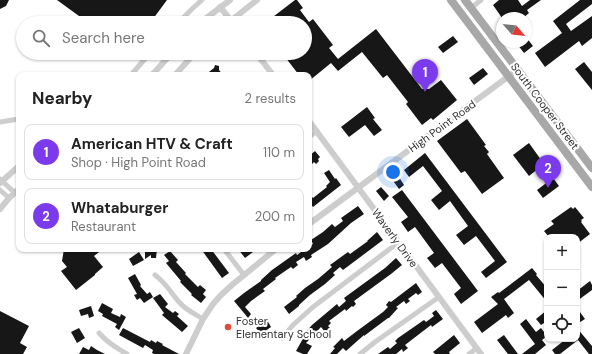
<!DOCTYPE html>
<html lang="en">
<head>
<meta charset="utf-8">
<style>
  :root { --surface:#fff; --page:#f2f2f2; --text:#222; --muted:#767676; --line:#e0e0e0; --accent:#7c3aed }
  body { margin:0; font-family:"DM Sans",sans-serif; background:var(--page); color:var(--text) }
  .controls { position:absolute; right:12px; bottom:12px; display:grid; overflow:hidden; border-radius:8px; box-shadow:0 1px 3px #0004 }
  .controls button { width:36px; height:36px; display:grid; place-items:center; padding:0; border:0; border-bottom:1px solid var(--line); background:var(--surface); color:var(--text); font:20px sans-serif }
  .compass { position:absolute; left:496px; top:12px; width:36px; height:36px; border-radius:50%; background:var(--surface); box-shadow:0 1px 3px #0004; rotate:118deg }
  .you { position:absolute; left:393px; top:172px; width:14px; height:14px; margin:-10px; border:3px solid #fff; border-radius:50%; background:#1a73e8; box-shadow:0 0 0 6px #1a73e833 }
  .badge { display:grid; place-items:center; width:26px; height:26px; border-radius:50%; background:var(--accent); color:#fff; font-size:13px; font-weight:700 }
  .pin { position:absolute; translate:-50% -33px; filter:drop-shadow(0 1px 2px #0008) }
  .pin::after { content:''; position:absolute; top:21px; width:14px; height:12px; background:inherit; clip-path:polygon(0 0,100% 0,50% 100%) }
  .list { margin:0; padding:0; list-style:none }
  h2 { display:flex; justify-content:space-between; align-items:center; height:52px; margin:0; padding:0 16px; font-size:17px }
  h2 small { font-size:13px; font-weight:400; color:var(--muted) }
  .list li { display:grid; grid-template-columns:26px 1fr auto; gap:12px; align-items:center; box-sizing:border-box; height:56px; margin:0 8px 8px; padding:0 8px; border:1px solid var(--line); border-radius:8px }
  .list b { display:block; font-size:15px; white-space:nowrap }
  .list p { margin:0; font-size:13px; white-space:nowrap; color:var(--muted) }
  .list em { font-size:13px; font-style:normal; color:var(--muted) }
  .icon { flex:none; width:22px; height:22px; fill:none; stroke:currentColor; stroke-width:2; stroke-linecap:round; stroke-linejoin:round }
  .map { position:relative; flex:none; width:592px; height:354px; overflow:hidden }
  .search { position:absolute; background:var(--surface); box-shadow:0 1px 3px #0004; left:16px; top:16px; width:296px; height:44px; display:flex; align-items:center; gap:10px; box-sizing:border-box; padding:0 14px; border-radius:22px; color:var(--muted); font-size:15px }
  .panel { position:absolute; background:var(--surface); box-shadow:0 1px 3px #0004; left:16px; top:72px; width:296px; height:180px; border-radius:8px }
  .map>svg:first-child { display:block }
</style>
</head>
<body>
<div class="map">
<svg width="592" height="354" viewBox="0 0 592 354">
  <rect width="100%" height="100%" fill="#fff"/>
  <g fill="#171717">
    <path d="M 0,0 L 9,0 L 6,6 L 0,9 Z"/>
    <path d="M 57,0 L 167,0 L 150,23 L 82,23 L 80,22 L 79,16 Z"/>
    <path d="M 295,0 L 297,0 L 303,8 L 300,10 L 309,22 L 313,19 L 333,45 L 329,48 L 338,59 L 376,29 L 422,89 L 429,89 L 441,80 L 457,100 L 433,120 L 431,118 L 422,125 L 406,104 L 408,102 L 387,75 L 383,78 L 362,52 L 338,71 L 331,63 L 309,81 L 309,75 L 299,75 L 282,53 L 305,53 L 305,23 L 265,23 Z"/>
    <path d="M 499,0 L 518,0 L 522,6 L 530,0 L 541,0 L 527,10 L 529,13 L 523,18 L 502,18 L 493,5 Z"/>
    <path d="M 580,0 L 592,0 L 592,4 L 566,24 L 571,31 L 592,16 L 592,38 L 582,46 L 579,41 L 545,67 L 535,53 L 562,33 L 553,21 Z"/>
    <path d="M 453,36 L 458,42 L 443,53 L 438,47 Z"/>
    <path d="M 526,37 L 533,46 L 524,53 L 517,44 L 520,42 L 526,42 Z"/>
    <path d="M 584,62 L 592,72 L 592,90 L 575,69 Z"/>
    <path d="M 215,65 L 219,66 L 219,70 L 223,75 L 205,75 L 214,68 Z"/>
    <path d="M 483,68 L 488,74 L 474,85 L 469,78 Z"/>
    <path d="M 367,107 L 375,118 L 373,119 L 382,130 L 374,136 L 365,125 L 349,137 L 341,127 Z"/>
    <path d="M 467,119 L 486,145 L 484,146 L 489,152 L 487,154 L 504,178 L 482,194 L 465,171 L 461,173 L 437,141 Z"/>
    <path d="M 529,143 L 544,164 L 529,176 L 513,155 Z"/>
    <path d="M 315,151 L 320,157 L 318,159 L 319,161 L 316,164 L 314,162 L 311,165 L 309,162 L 309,156 Z"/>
    <path d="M 425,153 L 507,262 L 486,278 L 481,272 L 495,261 L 476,236 L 464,245 L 456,235 L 468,226 L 450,201 L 439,210 L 431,200 L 442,191 L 423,166 L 409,177 L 404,170 Z"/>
    <path d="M 329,170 L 335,179 L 336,178 L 341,185 L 313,207 L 309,202 L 309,194 L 313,198 L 327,187 L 326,186 L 330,182 L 324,173 Z"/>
    <path d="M 397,174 L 404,185 L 399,189 L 391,178 Z"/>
    <path d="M 553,178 L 559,186 L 543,198 L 537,190 Z"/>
    <path d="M 381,187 L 389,196 L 384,201 L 376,191 Z"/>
    <path d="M 402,190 L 478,291 L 461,304 L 454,294 L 461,288 L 442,263 L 435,268 L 427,258 L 434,253 L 415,227 L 408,232 L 401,222 L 408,217 L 392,197 Z"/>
    <path d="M 358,206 L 364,214 L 351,223 L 328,244 L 311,255 L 312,257 L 306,261 L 304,257 L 296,262 L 298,265 L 293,269 L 291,267 L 275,278 L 276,279 L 263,289 L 265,291 L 251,301 L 245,307 L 251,314 L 248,318 L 244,313 L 234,301 L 244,293 L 261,281 L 261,280 L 272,270 L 296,253 L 297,255 L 305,249 L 309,249 L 309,246 L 313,244 L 311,240 L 323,232 L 332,224 L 335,227 L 343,221 L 341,218 Z"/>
    <path d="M 571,207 L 573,209 L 575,207 L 584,218 L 581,220 L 582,221 L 581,222 L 590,234 L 577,244 L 577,237 L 549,237 L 544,231 L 554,224 L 551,221 Z"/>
    <path d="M 377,232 L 383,240 L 343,270 L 340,267 L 333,273 L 335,275 L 325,284 L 310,295 L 299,305 L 299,306 L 289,314 L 284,307 L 297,297 L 296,296 L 305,288 L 318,279 L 332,267 L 330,265 L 348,252 L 350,254 L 368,241 L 367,241 Z"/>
    <path d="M 64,249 L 103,249 L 94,256 L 103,267 L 95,274 L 95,275 L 76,290 L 61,271 L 67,267 L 62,261 Z"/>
    <path d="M 145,249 L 157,249 L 156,258 L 151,258 L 151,255 L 145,259 Z"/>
    <path d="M 201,249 L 211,249 L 229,273 L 222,278 Z"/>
    <path d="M 238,249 L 257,249 L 245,258 Z"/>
    <path d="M 170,251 L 178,260 L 176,262 L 186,273 L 185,274 L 198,287 L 200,285 L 206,290 L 203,294 L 206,297 L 201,303 L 191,295 L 192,294 L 180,282 L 181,281 L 166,263 L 169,261 L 164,255 Z"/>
    <path d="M 139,252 L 144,260 L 133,266 L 129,259 Z"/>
    <path d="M 396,258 L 402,265 L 391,274 L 354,301 L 356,304 L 353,307 L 352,306 L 346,311 L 345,309 L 329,321 L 331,323 L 328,326 L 330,328 L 325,332 L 321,327 L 306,343 L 312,346 L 307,354 L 303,354 L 296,351 L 305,335 L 304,334 L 312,325 L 337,304 L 339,307 L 346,301 L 344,298 L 348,295 L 385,268 Z"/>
    <path d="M 532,268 L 537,274 L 536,275 L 547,288 L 547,302 L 529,280 L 504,299 L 514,313 L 508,318 L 506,315 L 482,333 L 474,322 L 498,304 L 491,297 L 498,292 L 499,293 Z"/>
    <path d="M 135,274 L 141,285 L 140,286 L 147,294 L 150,292 L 153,297 L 144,303 L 140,298 L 137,300 L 134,295 L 137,294 L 128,278 Z"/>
    <path d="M 590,281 L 592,285 L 592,290 L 577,301 L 577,291 Z"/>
    <path d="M 416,283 L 422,292 L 418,295 L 416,293 L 408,299 L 410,301 L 406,304 L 404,301 L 396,307 L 398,308 L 389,318 L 388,318 L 364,336 L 364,335 L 346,351 L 343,348 L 337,354 L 330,354 L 335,348 L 333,347 L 342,338 L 344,341 L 357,331 L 383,312 L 388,307 L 386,305 L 389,301 L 391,302 Z"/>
    <path d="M 160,294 L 168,304 L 165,307 L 173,313 L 175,311 L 179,314 L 177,316 L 188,326 L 182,332 L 162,315 L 164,313 L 153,298 Z"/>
    <path d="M 102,303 L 113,309 L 111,313 L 120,317 L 121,314 L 126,317 L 119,330 L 115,327 L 117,324 L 102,316 L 103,314 L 98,311 Z"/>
    <path d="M 91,306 L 94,316 L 89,318 L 88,314 L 81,316 L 79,310 Z"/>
    <path d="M 577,308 L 585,319 L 577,324 Z"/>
    <path d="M 436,310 L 443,319 L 432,327 L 431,325 L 405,345 L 408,348 L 403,352 L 402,349 L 396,354 L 378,354 L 388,347 L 390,349 L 397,343 L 395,341 L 398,338 L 424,320 L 426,322 L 434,316 L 432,313 Z"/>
    <path d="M 547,310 L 547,321 L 541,325 L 536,319 Z"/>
    <path d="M 0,311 L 29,326 L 20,343 L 27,347 L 23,354 L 0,354 Z"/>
    <path d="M 526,319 L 536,332 L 541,328 L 547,336 L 542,340 L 546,345 L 535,354 L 522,354 L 535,344 L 520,324 Z"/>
    <path d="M 267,320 L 271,327 L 261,334 L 256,328 Z"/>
    <path d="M 79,328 L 85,338 L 77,343 L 71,332 Z"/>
    <path d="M 123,328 L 150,342 L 151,340 L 156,343 L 157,341 L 163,344 L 162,345 L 179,354 L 154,354 L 152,353 L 153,350 L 145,345 L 143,348 L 119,335 Z"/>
    <path d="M 577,328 L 592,346 L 592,354 L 589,354 L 578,340 L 560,354 L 555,354 L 552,350 L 566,339 L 577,339 Z"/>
    <path d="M 454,335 L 460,343 L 449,352 L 450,354 L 435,354 L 433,352 Z"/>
    <path d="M 504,335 L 518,354 L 508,354 L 497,340 Z"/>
    <path d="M 91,346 L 97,350 L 105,354 L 79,354 L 83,347 L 89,350 Z"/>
  </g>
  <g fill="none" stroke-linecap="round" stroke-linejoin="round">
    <g stroke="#cdcdcd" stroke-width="5">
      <path d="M 471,8 L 481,0"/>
      <path d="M 178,23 L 193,8 L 202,0"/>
      <path d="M 131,75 L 150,53"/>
      <path d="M 0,122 L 19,119"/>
      <path d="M 309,137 L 317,131"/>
      <path d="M 0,179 L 15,193"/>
      <path d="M 0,190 L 9,198"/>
      <path d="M 224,249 L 244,275"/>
      <path d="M 155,275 C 166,283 171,293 180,303 C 186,310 195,314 203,319"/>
      <path d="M 99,333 C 107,342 116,348 127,354"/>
      <path d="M 282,338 L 293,325 L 313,307 L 399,242"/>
      <path d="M 360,354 L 375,342 L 439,297"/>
      <path d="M 469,354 L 477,348"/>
    </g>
    <g stroke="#cdcdcd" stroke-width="6">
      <path d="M 220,7 L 233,23"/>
      <path d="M 200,23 L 230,0"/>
      <path d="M 228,23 L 257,0"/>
      <path d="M 256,53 L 273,75"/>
      <path d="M 152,75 L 172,53"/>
      <path d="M 175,75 L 195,53"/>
      <path d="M 309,121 L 481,354"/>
      <path d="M 0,183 L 19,166"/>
      <path d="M 0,209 L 9,198 L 19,189"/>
      <path d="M 309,224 L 517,70"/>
      <path d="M 186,354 L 203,319 L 213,304 L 221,295 L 233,284 L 276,249"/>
    </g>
    <g stroke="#a8a8a8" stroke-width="8">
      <path d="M 451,0 L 592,187"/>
      <path d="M 465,0 L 592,168"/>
    </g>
  </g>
  <circle fill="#e14c39" stroke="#fff" stroke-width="1.5" cx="228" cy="327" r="4"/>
  <g text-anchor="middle" stroke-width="4" stroke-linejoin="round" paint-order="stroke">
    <g font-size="11" fill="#303030" stroke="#fff">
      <text transform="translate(545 106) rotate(53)" y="4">South Cooper Street</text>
      <text transform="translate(442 126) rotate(-36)" y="4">High Point Road</text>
      <text transform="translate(395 238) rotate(54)" y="4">Waverly Drive</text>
    </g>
    <g font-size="11" fill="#303030" stroke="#fff" text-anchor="start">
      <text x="236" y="325">Foster<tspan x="236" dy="13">Elementary School</tspan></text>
    </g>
  </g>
</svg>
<div class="controls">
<button>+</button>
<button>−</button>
<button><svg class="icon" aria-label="locate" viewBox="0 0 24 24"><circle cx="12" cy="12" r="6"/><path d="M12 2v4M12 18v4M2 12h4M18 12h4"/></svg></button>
</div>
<svg class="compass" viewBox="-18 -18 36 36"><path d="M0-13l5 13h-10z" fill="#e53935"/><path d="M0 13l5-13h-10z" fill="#767676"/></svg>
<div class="you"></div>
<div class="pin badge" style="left:425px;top:92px">1</div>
<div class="pin badge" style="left:548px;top:188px">2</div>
<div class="search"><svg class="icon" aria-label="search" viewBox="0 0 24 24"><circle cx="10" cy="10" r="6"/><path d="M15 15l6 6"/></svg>Search here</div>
<section class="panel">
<h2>Nearby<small>2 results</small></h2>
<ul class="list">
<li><span class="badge">1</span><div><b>American HTV &amp; Craft</b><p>Shop · High Point Road</p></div><em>110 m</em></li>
<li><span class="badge">2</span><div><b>Whataburger</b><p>Restaurant</p></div><em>200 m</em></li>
</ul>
</section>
</div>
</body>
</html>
